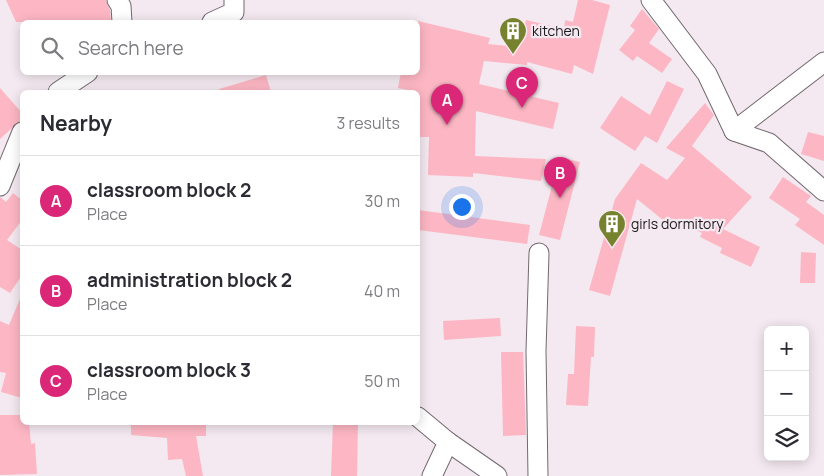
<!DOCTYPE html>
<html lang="en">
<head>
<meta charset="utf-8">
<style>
  :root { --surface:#fff; --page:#f2f2f3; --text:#2b2b33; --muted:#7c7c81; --line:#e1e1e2; --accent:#db2777 }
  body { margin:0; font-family:Manrope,sans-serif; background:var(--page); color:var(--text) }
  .controls { position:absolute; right:15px; bottom:15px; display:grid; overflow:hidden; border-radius:8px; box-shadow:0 2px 12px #0003 }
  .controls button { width:45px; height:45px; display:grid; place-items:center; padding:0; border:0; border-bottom:1px solid var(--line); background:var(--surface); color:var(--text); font:25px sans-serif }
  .you { position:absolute; left:461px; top:206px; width:18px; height:18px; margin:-12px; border:4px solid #fff; border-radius:50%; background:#1a73e8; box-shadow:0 0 0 8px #1a73e833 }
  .badge { display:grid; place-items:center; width:32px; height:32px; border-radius:50%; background:var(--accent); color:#fff; font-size:16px; font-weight:700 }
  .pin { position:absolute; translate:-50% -41px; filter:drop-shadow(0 1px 2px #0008) }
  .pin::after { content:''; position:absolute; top:26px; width:18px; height:15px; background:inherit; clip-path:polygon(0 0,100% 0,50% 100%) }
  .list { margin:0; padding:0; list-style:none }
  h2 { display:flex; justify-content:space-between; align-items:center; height:65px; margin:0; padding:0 20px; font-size:21px }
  h2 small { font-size:16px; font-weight:400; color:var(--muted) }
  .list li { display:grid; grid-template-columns:32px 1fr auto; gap:15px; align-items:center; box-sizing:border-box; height:90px; padding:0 20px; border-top:1px solid var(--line) }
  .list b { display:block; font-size:19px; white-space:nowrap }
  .list p { margin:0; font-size:16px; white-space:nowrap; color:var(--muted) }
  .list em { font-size:16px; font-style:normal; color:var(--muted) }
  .icon { flex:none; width:28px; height:28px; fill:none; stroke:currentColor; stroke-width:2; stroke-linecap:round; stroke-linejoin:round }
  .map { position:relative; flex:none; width:824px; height:476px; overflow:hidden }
  .search { position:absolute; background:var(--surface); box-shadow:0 2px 12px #0003; left:20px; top:20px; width:400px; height:55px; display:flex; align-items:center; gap:12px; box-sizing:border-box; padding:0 18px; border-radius:8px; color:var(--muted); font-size:19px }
  .panel { position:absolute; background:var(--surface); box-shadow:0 2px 12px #0003; left:20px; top:90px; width:400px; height:335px; border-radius:8px }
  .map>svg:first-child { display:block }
</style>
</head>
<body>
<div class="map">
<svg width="824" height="476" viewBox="0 0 824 476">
  <rect width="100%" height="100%" fill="#f4e9f0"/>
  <g fill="#fdb7c4">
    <path d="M 6,0 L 106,0 L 110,10 L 111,22 L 16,22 Z"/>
    <path d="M 578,0 L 592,0 L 610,5 L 593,74 L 574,65 L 572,74 L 527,62 L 527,65 L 484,61 L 479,84 L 559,103 L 553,129 L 476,111 L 475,156 L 546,159 L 541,181 L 473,173 L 473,177 L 428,175 L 429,137 L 418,137 L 418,92 L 398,88 L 401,72 L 418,72 L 418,21 L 490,38 L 488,44 L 519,47 L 526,20 L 564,29 L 565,20 L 573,22 Z"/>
    <path d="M 642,9 L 659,29 L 649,43 L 672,59 L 662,73 L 637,56 L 633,61 L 619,50 L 635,30 L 630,26 Z"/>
    <path d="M 266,75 L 271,92 L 220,92 L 219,89 Z"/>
    <path d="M 667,81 L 684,89 L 657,143 L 645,136 L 635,151 L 600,128 L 621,96 L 650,115 Z"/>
    <path d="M 0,88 L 22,113 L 22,119 L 0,139 Z"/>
    <path d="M 705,103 L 714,115 L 692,146 L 752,197 L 723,229 L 760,247 L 751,267 L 720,253 L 722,248 L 700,237 L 702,233 L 674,219 L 669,225 L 637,199 L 610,296 L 589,290 L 615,199 L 641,163 L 667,180 L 685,158 L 666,148 Z"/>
    <path d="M 808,132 L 824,136 L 824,161 L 801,154 Z"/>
    <path d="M 559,157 L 580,162 L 560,240 L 539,235 L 553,182 L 547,182 Z"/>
    <path d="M 783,177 L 811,196 L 806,202 L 824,215 L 824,245 L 795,225 L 800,219 L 769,198 Z"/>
    <path d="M 13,193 L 22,200 L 22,220 L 7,240 L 22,250 L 22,275 L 10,293 L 0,287 L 0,197 L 6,202 Z"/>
    <path d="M 418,210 L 530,225 L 527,244 L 418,230 Z"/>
    <path d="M 801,252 L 816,253 L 815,283 L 800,283 Z"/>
    <path d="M 22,294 L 22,398 L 1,392 L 6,373 L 0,372 L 0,321 L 9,325 Z"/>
    <path d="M 500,318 L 501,336 L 444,340 L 443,321 Z"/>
    <path d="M 576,326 L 595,327 L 594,357 L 591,357 L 588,406 L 566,405 L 568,374 L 574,374 Z"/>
    <path d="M 501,352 L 523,352 L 526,435 L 503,436 Z"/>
    <path d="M 0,415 L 22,415 L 22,422 L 29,422 L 31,444 L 35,443 L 37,474 L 0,475 Z"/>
    <path d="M 131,422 L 206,422 L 206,436 L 196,436 L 203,476 L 186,476 L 182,459 L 168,460 L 167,438 L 131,435 Z"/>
    <path d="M 333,422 L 358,422 L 357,476 L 331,476 Z"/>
  </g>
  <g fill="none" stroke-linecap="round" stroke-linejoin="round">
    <defs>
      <g id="minor">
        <path d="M 117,0 L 121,6 L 122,22"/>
        <path d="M 651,0 L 707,74 L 734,131 L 769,143 L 824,191"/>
        <path d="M 212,22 L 234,12 L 234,0"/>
        <path d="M 58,92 L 88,72"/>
        <path d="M 734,131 L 824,62"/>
        <path d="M 0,186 L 22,132"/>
        <path d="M 418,417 L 448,442 L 432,476"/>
        <path d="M 448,442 L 497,476"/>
        <path d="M 538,476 L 536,351 L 539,253"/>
      </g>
    </defs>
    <use href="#minor" stroke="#72696f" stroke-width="21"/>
    <use href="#minor" stroke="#fff" stroke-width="19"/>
  </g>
  <defs>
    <symbol id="building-pin" viewBox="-11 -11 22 30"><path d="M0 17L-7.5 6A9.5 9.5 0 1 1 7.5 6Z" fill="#77822e" stroke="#f4e9f0"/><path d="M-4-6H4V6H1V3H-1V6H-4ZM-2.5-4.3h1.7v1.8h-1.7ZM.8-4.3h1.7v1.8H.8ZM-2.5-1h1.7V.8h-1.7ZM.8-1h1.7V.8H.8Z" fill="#fff"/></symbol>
  </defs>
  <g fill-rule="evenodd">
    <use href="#building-pin" x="497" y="15" width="32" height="43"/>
    <use href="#building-pin" x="596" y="208" width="32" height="43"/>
  </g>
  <g text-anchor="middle" stroke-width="4.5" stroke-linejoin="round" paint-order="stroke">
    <g font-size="14" fill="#1d191c" stroke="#f4e9f0" text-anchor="start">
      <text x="532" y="36">kitchen</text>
      <text x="631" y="229">girls dormitory</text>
    </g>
  </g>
</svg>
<div class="controls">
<button>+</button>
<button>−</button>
<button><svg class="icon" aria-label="layers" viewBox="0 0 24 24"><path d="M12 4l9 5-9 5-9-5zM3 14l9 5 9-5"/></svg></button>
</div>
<div class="you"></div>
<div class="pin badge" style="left:447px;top:125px">A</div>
<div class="pin badge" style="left:560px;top:198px">B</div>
<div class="pin badge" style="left:522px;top:108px">C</div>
<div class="search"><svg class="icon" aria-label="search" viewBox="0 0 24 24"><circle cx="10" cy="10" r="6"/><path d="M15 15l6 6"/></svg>Search here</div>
<section class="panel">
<h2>Nearby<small>3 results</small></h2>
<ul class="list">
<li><span class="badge">A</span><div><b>classroom block 2</b><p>Place</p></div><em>30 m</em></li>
<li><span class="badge">B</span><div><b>administration block 2</b><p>Place</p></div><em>40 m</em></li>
<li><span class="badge">C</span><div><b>classroom block 3</b><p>Place</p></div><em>50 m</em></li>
</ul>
</section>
</div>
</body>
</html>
